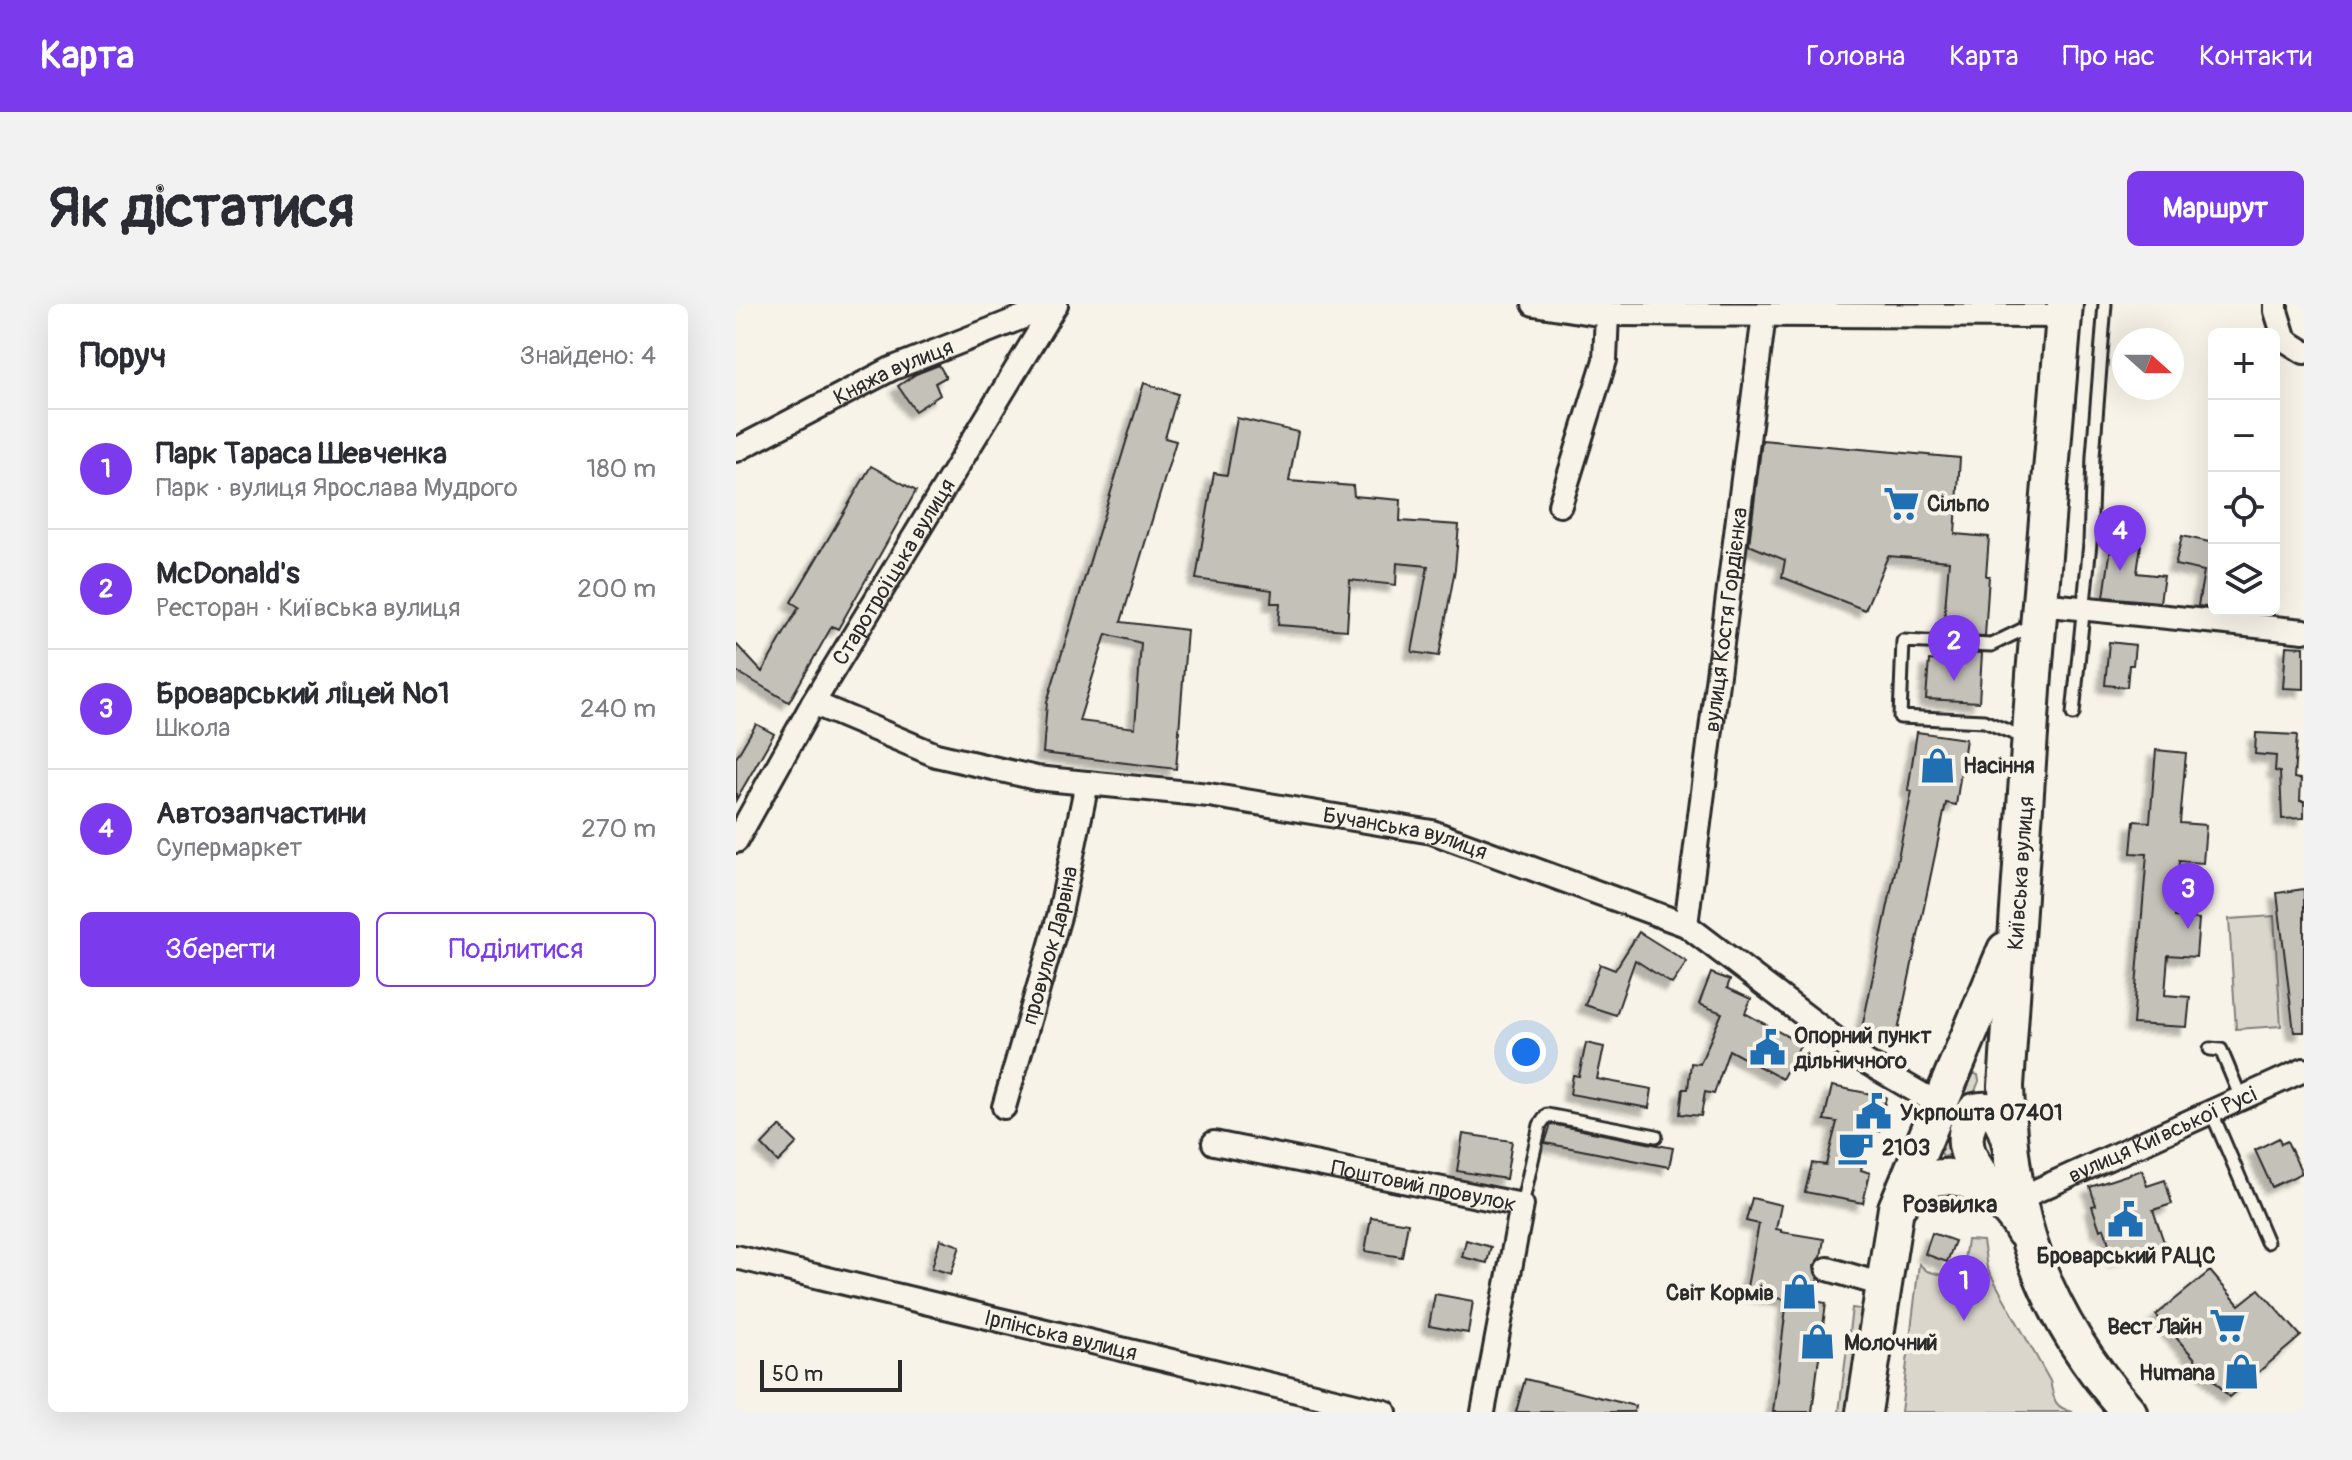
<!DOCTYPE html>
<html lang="uk">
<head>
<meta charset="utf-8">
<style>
  :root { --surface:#fff; --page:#f2f2f3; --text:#2b2b33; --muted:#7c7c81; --line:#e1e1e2; --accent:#7c3aed }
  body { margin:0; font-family:Pangolin,sans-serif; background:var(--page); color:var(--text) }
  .controls { position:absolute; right:24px; top:24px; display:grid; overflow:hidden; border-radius:12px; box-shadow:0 8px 32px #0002 }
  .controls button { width:72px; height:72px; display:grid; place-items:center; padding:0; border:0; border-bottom:2px solid var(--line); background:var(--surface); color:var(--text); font:40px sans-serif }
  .compass { position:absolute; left:1376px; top:24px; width:72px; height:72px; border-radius:50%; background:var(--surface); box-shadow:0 8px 32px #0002; rotate:111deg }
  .scale { position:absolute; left:24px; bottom:20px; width:142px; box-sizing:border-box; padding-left:8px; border:4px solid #2b2b2b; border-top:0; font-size:22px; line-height:28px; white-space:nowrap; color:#2b2b2b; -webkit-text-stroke:6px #f7f3e8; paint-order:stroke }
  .you { position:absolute; left:790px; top:748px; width:28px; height:28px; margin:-20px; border:6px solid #fff; border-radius:50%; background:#1a73e8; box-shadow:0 0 0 12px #1a73e833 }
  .badge { display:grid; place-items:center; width:52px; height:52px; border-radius:50%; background:var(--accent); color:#fff; font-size:26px; font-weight:700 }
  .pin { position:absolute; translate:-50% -66px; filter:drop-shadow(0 2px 4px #0008) }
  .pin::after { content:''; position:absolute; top:42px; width:28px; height:24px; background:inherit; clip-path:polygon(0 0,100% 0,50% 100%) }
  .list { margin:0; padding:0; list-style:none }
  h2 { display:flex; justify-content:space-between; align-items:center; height:104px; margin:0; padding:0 32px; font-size:34px }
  h2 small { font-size:26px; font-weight:400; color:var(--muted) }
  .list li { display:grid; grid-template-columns:52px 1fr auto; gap:24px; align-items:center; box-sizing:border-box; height:120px; padding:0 32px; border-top:2px solid var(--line) }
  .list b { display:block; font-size:30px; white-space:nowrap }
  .list p { margin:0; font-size:26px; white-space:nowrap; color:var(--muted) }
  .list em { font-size:26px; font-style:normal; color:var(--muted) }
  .actions { display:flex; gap:16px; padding:24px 32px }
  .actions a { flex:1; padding:18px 0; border:2px solid var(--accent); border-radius:12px; text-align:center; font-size:28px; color:var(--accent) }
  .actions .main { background:var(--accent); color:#fff }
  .icon { flex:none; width:44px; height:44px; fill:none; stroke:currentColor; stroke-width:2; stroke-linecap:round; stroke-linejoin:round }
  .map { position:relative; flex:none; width:1568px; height:1108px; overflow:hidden; border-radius:12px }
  header { display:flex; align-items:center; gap:48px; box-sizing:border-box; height:112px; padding:0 40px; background:var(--accent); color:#fff }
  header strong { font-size:38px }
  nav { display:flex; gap:44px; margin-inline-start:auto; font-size:28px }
  .intro { display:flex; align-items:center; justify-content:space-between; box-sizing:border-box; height:192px; padding:0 48px }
  h1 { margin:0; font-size:56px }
  .button { padding:20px 36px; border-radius:12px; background:var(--accent); color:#fff; font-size:28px; font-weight:700 }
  main { display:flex; gap:48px; padding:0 48px }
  aside { flex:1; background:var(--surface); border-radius:12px; box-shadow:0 8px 32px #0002 }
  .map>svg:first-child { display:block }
</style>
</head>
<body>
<header>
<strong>Карта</strong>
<nav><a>Головна</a><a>Карта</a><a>Про нас</a><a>Контакти</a></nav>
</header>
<div class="intro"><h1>Як дістатися</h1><a class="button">Маршрут</a></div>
<main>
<aside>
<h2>Поруч<small>Знайдено: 4</small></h2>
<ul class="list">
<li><span class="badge">1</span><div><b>Парк Тараса Шевченка</b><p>Парк · вулиця Ярослава Мудрого</p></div><em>180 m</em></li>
<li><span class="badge">2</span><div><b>McDonald's</b><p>Ресторан · Київська вулиця</p></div><em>200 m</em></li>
<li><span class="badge">3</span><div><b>Броварський ліцей №1</b><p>Школа</p></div><em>240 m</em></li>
<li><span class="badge">4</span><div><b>Автозапчастини</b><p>Супермаркет</p></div><em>270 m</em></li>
</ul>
<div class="actions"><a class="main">Зберегти</a><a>Поділитися</a></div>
</aside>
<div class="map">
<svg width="1568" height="1108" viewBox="0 0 1568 1108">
  <defs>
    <filter id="shadow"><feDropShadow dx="-7" dy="7" stdDeviation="2" flood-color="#0004"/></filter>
  </defs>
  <rect width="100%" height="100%" fill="#f7f3e8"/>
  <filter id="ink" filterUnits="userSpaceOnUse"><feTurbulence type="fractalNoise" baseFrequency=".0125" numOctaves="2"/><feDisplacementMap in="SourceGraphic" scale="16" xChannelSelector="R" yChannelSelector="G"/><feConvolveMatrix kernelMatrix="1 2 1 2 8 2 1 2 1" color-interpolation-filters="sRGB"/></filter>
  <g filter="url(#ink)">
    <g fill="#dad6cc" stroke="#82807c" stroke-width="2">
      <path d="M 1538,612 L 1545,722 L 1500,725 L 1493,615 Z"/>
      <path d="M 1236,769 L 1242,771 L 1243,777 L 1214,851 L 1208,853 L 1203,846 Z"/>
      <path d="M 1231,936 L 1247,937 L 1251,964 L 1314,1077 C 1318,1095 1317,1103 1337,1108 L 1165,1108 L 1183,960 L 1191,967 L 1213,973 L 1227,964 Z"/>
      <path d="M 1116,1004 L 1131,1006 L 1117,1108 L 1103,1108 Z"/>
    </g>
    <g fill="#c4c1b9" stroke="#2b2b2b" stroke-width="2" fill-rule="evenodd" filter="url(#shadow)">
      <path d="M 203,61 L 210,73 L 199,79 L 204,91 L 179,107 L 162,82 L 180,70 Z"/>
      <path d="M 408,79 L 442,90 L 429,134 L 440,137 L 385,318 L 451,326 L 440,465 L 307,449 L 311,398 ZM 370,330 L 405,339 L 399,424 L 343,417 Z"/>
      <path d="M 501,114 L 562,128 L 553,177 L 617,182 L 618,192 L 665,196 L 664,217 L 723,221 L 719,265 L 703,352 L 676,348 L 692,262 L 661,259 L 660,281 L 614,276 L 611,326 L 542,321 L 544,299 L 535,299 L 536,286 L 460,275 L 478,169 L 491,171 Z"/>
      <path d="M 1026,136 L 1224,154 L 1219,230 L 1253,233 L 1250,272 L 1253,272 L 1249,332 L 1207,330 L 1213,257 L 1152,252 L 1129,306 L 1046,273 L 1049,256 L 1013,241 Z"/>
      <path d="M 135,162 L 180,187 L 102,325 L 96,322 L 53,398 L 0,367 L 0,340 L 26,368 L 63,303 L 55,298 Z"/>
      <path d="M 1446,232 L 1478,239 L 1478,304 L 1462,302 L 1468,267 L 1439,261 Z"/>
      <path d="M 1376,236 L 1405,241 L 1401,269 L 1428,272 L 1424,298 L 1368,293 Z"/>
      <path d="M 1373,338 L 1399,341 L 1397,361 L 1393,361 L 1391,383 L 1369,381 Z"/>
      <path d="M 1550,342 L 1568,343 L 1568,385 L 1547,384 Z"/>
      <path d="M 1206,347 L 1246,349 L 1243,398 L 1190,395 L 1193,356 L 1206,357 Z"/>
      <path d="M 20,420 L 38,430 L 0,496 L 0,454 Z"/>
      <path d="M 1181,428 L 1230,435 L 1220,501 L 1210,499 L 1160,736 L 1125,729 L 1176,487 L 1172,486 Z"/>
      <path d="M 1520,429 L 1561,431 L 1558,474 L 1565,475 L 1564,497 L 1568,497 L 1568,514 L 1546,515 L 1544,468 L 1539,467 L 1540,452 L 1519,450 Z"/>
      <path d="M 1420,446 L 1450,449 L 1444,519 L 1470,521 L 1467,559 L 1443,557 L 1439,613 L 1463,615 L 1460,653 L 1432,651 L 1429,691 L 1454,693 L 1451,723 L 1397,720 L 1411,550 L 1395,549 L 1398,517 L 1414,518 Z"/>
      <path d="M 1568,585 L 1568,728 L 1558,728 L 1541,589 Z"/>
      <path d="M 903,628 L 951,658 L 936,680 L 899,656 L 880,711 L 849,701 L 864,660 L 879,666 Z"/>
      <path d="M 975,669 L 994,676 L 991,684 L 1015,695 L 1009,709 L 1065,740 L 1046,775 L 993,746 L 978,790 L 969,788 L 965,812 L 944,810 L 947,785 L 952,785 L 955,759 L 964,760 L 986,709 L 963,700 Z"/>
      <path d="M 850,739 L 868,743 L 861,775 L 916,785 L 913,804 L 834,790 L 837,771 L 843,772 Z"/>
      <path d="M 1096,782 L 1150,793 L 1143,827 L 1133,826 L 1125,866 L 1134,869 L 1127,899 L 1069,888 L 1076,859 L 1090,861 L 1101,818 L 1088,816 Z"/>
      <path d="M 815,820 L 937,844 L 933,863 L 809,839 Z"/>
      <path d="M 44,822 L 61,839 L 42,858 L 26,841 Z"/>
      <path d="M 727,830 L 776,837 L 770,875 L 721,867 Z"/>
      <path d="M 1543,834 L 1545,840 L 1551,837 L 1566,869 L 1536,883 L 1519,846 Z"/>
      <path d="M 1406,866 L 1411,882 L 1429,876 L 1436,900 L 1417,906 L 1429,941 L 1378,956 L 1368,924 L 1364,926 L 1356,902 L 1360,901 L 1354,883 Z"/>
      <path d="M 1016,894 L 1045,901 L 1040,925 L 1045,926 L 1045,928 L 1088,935 L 1085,953 L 1078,962 L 1079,969 L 1082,974 L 1078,997 L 1090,999 L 1076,1108 L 1037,1108 L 1051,996 L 1010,988 L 1023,920 L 1010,917 Z"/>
      <path d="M 635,913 L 672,919 L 666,953 L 629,947 Z"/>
      <path d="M 1196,929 L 1219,937 L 1211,958 L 1189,950 Z"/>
      <path d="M 204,935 L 224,942 L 215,970 L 196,964 Z"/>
      <path d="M 730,936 L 755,943 L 751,959 L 726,953 Z"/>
      <path d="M 1474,967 L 1503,1001 L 1523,985 L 1565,1032 L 1493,1093 L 1420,1011 Z"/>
      <path d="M 699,990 L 737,997 L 732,1029 L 693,1022 Z"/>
      <path d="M 789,1075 L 899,1102 L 898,1108 L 780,1108 Z"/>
    </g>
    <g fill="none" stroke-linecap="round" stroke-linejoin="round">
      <defs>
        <g id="service">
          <path d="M 1337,410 L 1354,239 L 1357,152 L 1369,0"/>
          <path d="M 1291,435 L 1248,417 L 1164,413 L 1167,337 L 1255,341 L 1298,320"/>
          <path d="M 1474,745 L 1485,746 L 1505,794"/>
          <path d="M 1475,807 L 1531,938"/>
          <path d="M 786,901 L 804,821 L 811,811 L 920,832"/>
        </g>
        <g id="minor">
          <path d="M 798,0 L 862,10 L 1329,12"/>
          <path d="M 1540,0 L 1540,7 L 1549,36 L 1568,48"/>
          <path id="s1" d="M 0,146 L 155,65 L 320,0"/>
          <path d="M 824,201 L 869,56 L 871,10"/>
          <path d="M 1304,300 L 1568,327"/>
          <path id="s2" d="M 77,399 L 200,451 L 300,474 L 473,491 L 696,528 L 950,621 L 1130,758 L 1204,801"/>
          <path id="s3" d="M 0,537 L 77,399 L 320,0"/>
          <path id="s4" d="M 950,621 L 1028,11"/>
          <path id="s5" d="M 268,803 L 324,609 L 351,479"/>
          <path id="s6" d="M 478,839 L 786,901 L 747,1108"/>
          <path id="s7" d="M 1282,895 L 1568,766"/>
          <path id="s8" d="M 0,953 L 649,1108"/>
          <path d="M 1092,965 L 1147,981"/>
        </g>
        <g id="primary">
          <path d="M 1329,0 L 1298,371 L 1270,782 C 1274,914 1305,1009 1393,1108"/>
          <path d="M 1257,890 C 1238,860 1217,842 1239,807 C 1263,801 1267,818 1273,837"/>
          <path d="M 1163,901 C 1169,895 1174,887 1181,882 C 1220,855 1269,893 1287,927"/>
          <path d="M 1128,1108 L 1160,904 L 1269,646"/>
        </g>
      </defs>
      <use href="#service" stroke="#2b2b2b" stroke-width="17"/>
      <use href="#minor" stroke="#2b2b2b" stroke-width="28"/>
      <use href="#primary" stroke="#2b2b2b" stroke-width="40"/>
      <use href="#service" stroke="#f7f3e8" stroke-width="11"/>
      <use href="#minor" stroke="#f7f3e8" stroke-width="22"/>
      <use href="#primary" stroke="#f7f3e8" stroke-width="34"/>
    </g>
  </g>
  <defs>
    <symbol id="supermarket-bare" viewBox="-9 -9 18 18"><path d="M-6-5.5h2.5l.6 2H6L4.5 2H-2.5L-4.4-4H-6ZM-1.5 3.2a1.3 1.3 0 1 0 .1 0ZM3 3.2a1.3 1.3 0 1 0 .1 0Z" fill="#1f6fb2" stroke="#f7f3e8" stroke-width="2.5" paint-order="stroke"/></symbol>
    <symbol id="shop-bare" viewBox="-9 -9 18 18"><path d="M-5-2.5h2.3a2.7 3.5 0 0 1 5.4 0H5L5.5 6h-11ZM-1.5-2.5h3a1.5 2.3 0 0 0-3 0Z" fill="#1f6fb2" stroke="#f7f3e8" stroke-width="2.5" paint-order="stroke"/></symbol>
    <symbol id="civic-bare" viewBox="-9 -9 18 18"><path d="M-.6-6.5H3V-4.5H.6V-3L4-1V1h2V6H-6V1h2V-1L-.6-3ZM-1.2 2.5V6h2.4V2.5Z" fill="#1f6fb2" stroke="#f7f3e8" stroke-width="2.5" paint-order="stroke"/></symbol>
    <symbol id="cafe-bare" viewBox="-9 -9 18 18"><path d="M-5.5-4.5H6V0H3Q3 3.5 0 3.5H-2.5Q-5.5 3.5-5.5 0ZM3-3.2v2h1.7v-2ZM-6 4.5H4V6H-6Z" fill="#1f6fb2" stroke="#f7f3e8" stroke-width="2.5" paint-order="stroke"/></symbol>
  </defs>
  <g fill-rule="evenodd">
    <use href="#supermarket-bare" x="1140" y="174" width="51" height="51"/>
    <use href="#shop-bare" x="1176" y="436" width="51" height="51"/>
    <use href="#civic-bare" x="1006" y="718" width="51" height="51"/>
    <use href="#civic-bare" x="1112" y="782" width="51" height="51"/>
    <use href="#cafe-bare" x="1094" y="818" width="51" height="51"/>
    <use href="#civic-bare" x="1364" y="890" width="51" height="51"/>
    <use href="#shop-bare" x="1038" y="962" width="51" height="51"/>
    <use href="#supermarket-bare" x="1466" y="996" width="51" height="51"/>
    <use href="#shop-bare" x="1056" y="1012" width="51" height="51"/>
    <use href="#shop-bare" x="1480" y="1042" width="51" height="51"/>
  </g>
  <g text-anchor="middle" stroke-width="8" stroke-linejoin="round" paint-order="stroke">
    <g font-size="22" fill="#2b2b2b" stroke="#f7f3e8">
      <text dy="8" stroke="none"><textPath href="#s1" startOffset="176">Княжа вулиця</textPath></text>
      <text dy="8" stroke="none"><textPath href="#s3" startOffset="312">Старотроїцька вулиця</textPath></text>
      <text dy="8" stroke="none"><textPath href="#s4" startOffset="308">вулиця Костя Гордієнка</textPath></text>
      <text dy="8" stroke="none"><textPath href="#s2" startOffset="610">Бучанська вулиця</textPath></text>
      <text transform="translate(1284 569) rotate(-86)" y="8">Київська вулиця</text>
      <text dy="8" stroke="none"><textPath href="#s5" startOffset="168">провулок Дарвіна</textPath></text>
      <text dy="8" stroke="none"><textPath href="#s7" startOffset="158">вулиця Київської Русі</textPath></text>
      <text dy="8" stroke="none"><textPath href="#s6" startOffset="214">Поштовий провулок</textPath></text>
      <text dy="8" stroke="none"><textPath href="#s8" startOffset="334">Ірпінська вулиця</textPath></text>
    </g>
    <g font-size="22" font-weight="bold" fill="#2b2b2b" stroke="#f7f3e8" text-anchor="start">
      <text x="1191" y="207">Сільпо</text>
      <text x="1227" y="469">Насіння</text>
      <text x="1058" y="739">Опорний пункт<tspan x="1058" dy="25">дільничного</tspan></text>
      <text x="1164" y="816">Укрпошта 07401</text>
      <text x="1146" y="851">2103</text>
      <text x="1390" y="959" text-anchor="middle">Броварський РАЦС</text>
      <text x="1038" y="996" text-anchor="end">Світ Кормів</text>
      <text x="1466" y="1030" text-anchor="end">Вест Лайн</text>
      <text x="1108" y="1046">Молочний</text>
      <text x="1479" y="1076" text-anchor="end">Humana</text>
    </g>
    <g font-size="24" font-weight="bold" fill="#2b2b2b" stroke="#f7f3e8">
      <text x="1214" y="908">Розвилка</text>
    </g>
  </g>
</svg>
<div class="controls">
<button>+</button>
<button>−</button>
<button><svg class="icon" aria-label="locate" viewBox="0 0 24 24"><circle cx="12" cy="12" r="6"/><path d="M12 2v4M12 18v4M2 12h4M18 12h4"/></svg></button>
<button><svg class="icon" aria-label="layers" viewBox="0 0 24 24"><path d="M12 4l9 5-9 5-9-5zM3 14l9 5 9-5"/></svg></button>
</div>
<svg class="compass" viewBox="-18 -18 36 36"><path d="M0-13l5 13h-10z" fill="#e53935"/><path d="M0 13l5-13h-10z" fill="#7c7c81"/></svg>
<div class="scale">50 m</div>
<div class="you"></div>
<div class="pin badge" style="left:1228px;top:1017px">1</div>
<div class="pin badge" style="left:1218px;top:377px">2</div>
<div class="pin badge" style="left:1452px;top:625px">3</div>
<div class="pin badge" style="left:1384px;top:267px">4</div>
</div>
</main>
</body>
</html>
